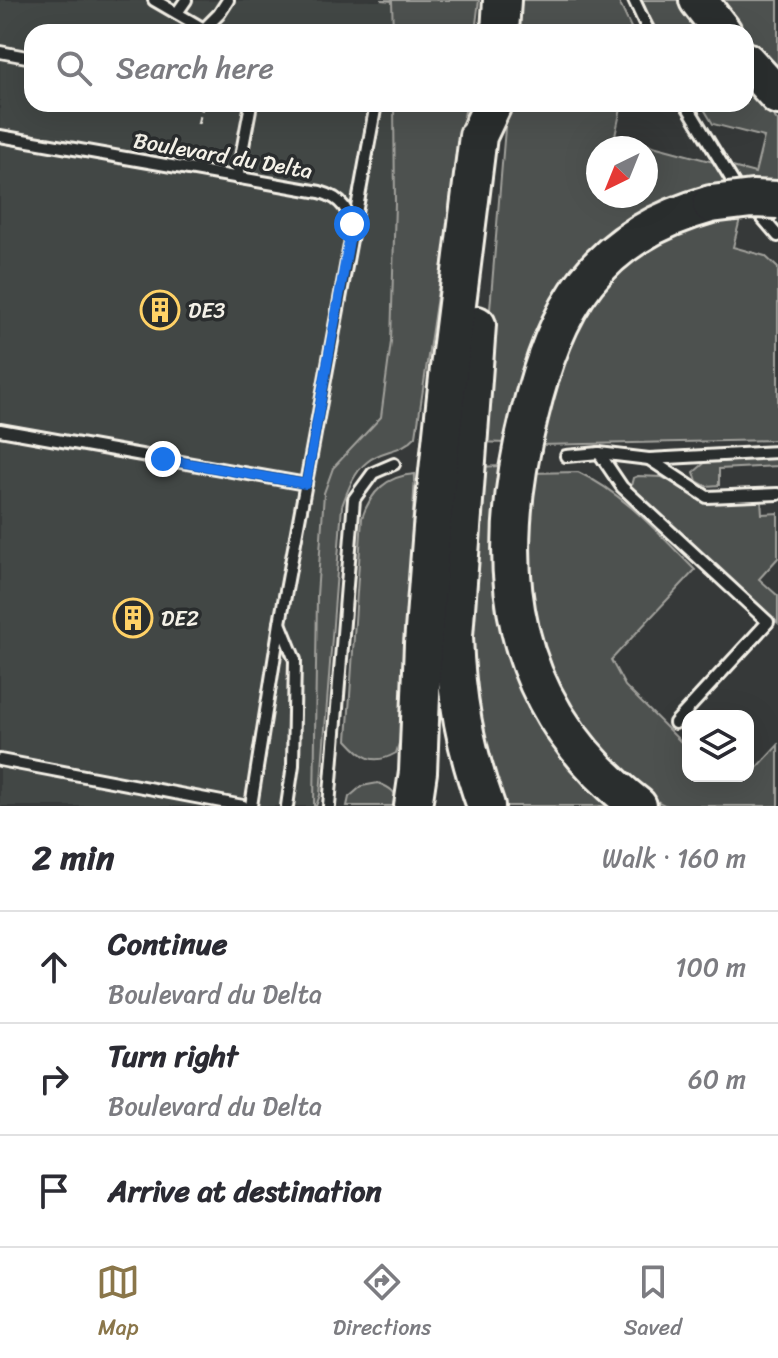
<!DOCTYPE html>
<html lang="en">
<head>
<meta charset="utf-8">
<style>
  :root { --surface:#fff; --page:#f7f7f7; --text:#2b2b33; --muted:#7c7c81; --line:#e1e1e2; --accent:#8a764a }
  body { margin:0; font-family:Sriracha,sans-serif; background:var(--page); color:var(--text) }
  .controls { position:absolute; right:24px; bottom:24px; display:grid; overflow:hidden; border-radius:16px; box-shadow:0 8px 32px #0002 }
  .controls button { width:72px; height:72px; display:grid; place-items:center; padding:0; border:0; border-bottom:2px solid var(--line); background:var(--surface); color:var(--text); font:40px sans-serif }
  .compass { position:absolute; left:586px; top:136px; width:72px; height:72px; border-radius:50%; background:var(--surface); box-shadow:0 8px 32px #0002; rotate:223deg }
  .stop { position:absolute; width:24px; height:24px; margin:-18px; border:6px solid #1a73e8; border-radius:50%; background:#fff }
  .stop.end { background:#1a73e8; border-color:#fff; box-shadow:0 2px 8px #0008 }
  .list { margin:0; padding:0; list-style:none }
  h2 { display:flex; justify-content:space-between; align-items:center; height:104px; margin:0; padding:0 32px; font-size:34px }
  h2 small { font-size:26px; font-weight:400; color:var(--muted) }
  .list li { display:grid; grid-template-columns:52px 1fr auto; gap:24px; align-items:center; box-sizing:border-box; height:112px; padding:0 32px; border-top:2px solid var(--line) }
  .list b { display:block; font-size:30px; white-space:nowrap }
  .list p { margin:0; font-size:26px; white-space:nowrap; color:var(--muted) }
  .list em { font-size:26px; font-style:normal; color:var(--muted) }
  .icon { flex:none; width:44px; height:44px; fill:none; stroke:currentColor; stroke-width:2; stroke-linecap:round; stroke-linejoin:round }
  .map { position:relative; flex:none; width:778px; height:806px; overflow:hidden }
  .search { position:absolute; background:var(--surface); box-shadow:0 8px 32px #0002; left:24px; right:24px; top:24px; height:88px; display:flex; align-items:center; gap:20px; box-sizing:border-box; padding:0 28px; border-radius:24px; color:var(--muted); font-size:30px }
  .sheet { height:440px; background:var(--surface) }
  nav { display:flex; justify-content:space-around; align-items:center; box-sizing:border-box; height:112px; border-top:2px solid var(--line); background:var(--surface); font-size:22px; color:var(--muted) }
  nav a { display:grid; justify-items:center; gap:4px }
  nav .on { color:var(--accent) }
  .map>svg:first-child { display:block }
</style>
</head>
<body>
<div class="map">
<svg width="778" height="806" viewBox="0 0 778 806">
  <rect width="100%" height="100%" fill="#363939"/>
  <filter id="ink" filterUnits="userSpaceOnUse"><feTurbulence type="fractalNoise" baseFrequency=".0125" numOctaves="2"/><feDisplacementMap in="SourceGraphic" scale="16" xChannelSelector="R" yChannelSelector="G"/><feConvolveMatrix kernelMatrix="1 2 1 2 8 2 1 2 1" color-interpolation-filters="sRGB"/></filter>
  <g filter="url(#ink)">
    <path fill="#434645" d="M 0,0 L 392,1 L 393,32 L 32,32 L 32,104 L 394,104 L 395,203 L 391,342 L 381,417 L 333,468 L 324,493 L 317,596 L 314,806 L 0,806 Z"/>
    <g fill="#4e514f" stroke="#a1a19c" stroke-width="2" fill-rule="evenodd">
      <path d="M 381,0 L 479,0 L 475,32 L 393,32 L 392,1 Z"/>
      <path d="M 515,0 L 618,0 L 633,32 L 513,32 Z"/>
      <path d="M 640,0 L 678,0 L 703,32 L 658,32 Z"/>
      <path d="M 713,0 L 778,0 L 778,81 L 746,44 L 746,32 L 736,32 Z"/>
      <path d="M 746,86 L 778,121 L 778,184 L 728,184 L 691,193 L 638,220 L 506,443 L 479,442 L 507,104 L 622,104 L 615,136 L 755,173 L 764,137 L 713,124 L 701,104 L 746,104 ZM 598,148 L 646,148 L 646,196 L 598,196 Z"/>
      <path d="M 394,104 L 466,104 L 416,436 C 401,453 382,449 367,462 C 354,472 347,492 342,506 L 320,795 L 316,806 L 314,806 L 317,596 L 324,493 L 333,468 L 381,417 L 391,342 L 395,203 Z"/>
      <path d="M 740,219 L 733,247 L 765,256 L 778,268 L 778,440 L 540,445 C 560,364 577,294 652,247 C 679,230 708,221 740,219 Z"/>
      <path d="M 778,458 L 778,466 L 719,469 L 719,485 L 706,486 L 697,481 L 694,472 L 707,461 Z"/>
      <path d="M 501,466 L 497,590 L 617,806 L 498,806 L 464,650 L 477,467 Z"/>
      <path d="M 578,472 C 625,494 659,534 695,570 L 611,660 L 625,686 L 688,749 L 688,776 L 716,776 L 746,780 L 778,745 L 778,806 C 752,806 725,806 699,806 C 690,806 677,806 668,806 C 651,802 634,780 621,768 C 527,681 526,593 528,473 Z"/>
      <path d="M 415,474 L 401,737 L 396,753 C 373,766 363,758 347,740 L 362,518 C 371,491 387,476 415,474 Z"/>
      <path d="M 638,476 L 662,477 L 707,501 L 761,499 L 762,514 L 778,513 L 778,558 L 759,579 L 778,596 L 778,623 L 631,486 L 633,478 Z"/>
      <path d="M 378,783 C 391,788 397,792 398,806 L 347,806 L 349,797 L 362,786 Z"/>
    </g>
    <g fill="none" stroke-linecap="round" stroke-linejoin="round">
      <defs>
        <g id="lane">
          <path d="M 154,0 L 209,32"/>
          <path d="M 634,0 L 649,32"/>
          <path d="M 177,13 L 186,0"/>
          <path d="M 201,32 L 219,14 L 228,0"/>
          <path d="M 0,52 L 32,58"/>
          <path d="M 686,104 L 739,192"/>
          <path d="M 0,136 L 320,192 C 342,198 351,211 352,234 L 280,623 L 251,806"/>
          <path d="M 237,178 L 251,104"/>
          <path d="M 753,207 L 778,236"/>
          <path d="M 354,224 L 376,104"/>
          <path d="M 0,430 L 306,484"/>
          <path d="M 599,453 L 622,487 L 768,622 L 675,723"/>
          <path d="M 566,456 L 599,453 L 649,459 L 778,452"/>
          <path d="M 649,459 L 707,497 L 778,494"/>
          <path d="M 280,623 L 295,660 L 293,765 L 287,806"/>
          <path d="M 0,760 L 243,806"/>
          <path d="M 329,806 L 354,499 L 373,473 L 394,464"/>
        </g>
        <g id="highway">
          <path d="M 698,0 L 723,32"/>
          <path d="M 500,32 L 502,0"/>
          <path d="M 746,61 L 778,96"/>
          <path d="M 477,325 L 454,636 C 456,697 465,748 486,806"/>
          <path d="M 413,806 L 418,772 L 423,644 L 432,528 L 449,368 L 478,136 L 493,104"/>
          <path d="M 638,806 C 507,705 491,568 529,417 C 556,306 595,236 711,204"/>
        </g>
      </defs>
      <use href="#lane" stroke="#f4f1e8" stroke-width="16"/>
      <use href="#highway" stroke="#f4f1e8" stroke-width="42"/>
      <path stroke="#f4f1e8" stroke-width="3" stroke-dasharray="8 6" stroke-linecap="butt" d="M 198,124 L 203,104"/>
      <use href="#lane" stroke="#2a2d2e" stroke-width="10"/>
      <use href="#highway" stroke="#2a2d2e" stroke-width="36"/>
      <defs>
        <path id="highway-bridge" d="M 711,204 L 752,199 L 778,200"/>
      </defs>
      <use href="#highway-bridge" stroke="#f4f1e8" stroke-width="42" stroke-linecap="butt"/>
      <use href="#highway-bridge" stroke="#2a2d2e" stroke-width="36"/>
    </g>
  </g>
  <g fill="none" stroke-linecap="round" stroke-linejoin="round" filter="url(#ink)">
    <path stroke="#1a73e8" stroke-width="10" d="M 163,459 L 306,484 L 352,224"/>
  </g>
  <defs>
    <symbol id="building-ring" viewBox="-11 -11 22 22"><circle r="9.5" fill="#2a2d2e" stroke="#ffd166" stroke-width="1.5"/><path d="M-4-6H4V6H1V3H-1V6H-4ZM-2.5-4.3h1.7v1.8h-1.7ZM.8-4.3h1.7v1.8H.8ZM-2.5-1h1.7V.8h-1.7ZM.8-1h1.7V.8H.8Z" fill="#ffd166"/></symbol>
  </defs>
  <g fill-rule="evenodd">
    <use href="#building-ring" x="138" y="288" width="44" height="44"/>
    <use href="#building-ring" x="111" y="596" width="44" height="44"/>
  </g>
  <g text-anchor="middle" stroke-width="7" stroke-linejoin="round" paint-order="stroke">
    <g font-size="22" fill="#f4f1e8" stroke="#2a2d2e">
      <text transform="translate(223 155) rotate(10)" y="8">Boulevard du Delta</text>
    </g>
    <g font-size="22" fill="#f4f1e8" stroke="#2a2d2e" text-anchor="start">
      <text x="188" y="318">DE3</text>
      <text x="161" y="626">DE2</text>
    </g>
  </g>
</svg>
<div class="controls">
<button><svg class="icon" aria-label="layers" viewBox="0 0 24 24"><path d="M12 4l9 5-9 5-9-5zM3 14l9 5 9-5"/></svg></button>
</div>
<svg class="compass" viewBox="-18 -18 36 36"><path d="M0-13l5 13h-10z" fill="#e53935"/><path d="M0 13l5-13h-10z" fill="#7c7c81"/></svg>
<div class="stop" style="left:352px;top:224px"></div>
<div class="stop end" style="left:163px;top:459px"></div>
<div class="search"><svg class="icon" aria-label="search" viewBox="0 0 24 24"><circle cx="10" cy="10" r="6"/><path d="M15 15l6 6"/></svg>Search here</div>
</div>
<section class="sheet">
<h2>2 min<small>Walk · 160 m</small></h2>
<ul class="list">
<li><svg class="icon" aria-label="ahead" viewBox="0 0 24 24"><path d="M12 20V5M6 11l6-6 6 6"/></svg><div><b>Continue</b><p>Boulevard du Delta</p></div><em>100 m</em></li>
<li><svg class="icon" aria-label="right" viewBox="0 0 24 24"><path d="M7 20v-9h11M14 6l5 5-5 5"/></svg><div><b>Turn right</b><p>Boulevard du Delta</p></div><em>60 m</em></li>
<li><svg class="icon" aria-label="arrive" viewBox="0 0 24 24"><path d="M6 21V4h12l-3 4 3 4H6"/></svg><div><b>Arrive at destination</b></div></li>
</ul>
</section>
<nav>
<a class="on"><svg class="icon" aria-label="map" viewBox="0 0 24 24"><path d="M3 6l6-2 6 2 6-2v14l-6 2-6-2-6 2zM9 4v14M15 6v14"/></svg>Map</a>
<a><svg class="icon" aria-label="directions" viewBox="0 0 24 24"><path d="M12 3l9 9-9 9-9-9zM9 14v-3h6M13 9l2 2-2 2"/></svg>Directions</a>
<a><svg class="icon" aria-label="saved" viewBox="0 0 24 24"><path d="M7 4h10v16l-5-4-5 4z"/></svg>Saved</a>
</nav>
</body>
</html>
